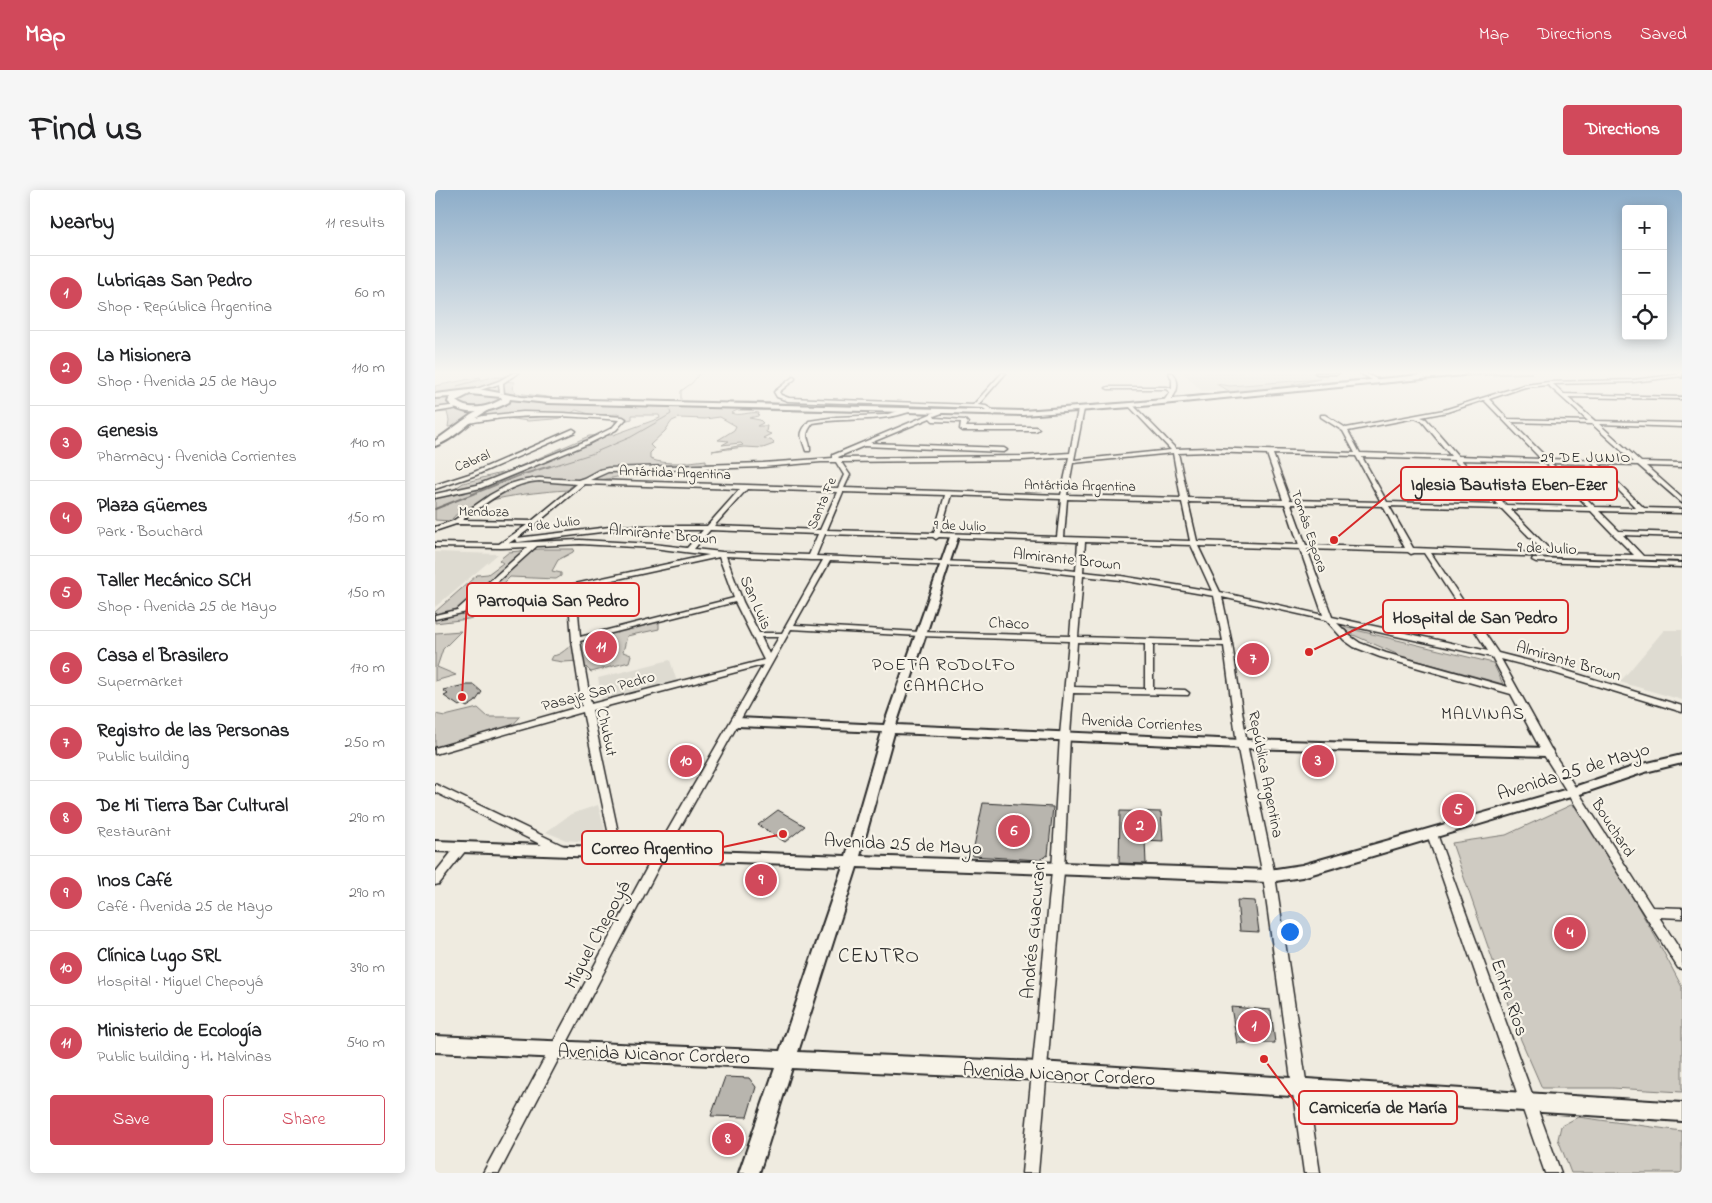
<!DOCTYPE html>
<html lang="en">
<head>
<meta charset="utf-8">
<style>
  :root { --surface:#fff; --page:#f6f6f6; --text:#202124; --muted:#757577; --line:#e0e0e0; --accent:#d1495b }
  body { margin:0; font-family:"Indie Flower",sans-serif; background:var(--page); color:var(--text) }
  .controls { position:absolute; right:15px; top:15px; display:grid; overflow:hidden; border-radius:5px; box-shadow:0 2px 12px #0003 }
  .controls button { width:45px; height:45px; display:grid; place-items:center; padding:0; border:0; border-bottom:1px solid var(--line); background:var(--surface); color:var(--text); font:25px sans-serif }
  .you { position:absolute; left:854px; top:741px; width:18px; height:18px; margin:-12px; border:4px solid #fff; border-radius:50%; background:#1a73e8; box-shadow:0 0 0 8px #1a73e833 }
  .badge { display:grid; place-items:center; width:32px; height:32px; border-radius:50%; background:var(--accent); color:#fff; font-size:16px; font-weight:700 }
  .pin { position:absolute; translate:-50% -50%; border:2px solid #fff; box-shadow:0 1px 5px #0006 }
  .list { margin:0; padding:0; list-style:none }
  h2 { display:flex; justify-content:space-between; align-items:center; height:65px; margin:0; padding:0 20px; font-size:21px }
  h2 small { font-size:16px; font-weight:400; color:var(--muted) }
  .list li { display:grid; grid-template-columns:32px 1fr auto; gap:15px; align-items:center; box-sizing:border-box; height:75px; padding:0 20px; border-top:1px solid var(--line) }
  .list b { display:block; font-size:19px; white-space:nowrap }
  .list p { margin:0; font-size:16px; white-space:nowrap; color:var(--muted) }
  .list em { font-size:16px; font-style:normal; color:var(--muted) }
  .actions { display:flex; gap:10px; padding:15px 20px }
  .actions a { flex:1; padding:11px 0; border:1px solid var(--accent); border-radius:5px; text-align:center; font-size:18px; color:var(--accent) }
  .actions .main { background:var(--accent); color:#fff }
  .icon { flex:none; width:28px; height:28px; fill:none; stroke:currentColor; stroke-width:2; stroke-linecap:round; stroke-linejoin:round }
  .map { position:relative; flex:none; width:1247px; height:983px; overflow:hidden; border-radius:5px }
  header { display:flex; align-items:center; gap:30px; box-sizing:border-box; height:70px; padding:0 25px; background:var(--accent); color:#fff }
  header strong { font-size:24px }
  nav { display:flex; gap:28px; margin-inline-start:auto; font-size:18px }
  .intro { display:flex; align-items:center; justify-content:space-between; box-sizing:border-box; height:120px; padding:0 30px }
  h1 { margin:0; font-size:35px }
  .button { padding:12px 22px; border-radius:5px; background:var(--accent); color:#fff; font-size:18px; font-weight:700 }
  main { display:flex; gap:30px; padding:0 30px }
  aside { flex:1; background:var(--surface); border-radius:5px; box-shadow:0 2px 12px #0003 }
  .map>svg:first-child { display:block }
</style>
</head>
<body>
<header>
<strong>Map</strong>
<nav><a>Map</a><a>Directions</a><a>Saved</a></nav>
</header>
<div class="intro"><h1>Find us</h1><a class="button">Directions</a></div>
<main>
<aside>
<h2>Nearby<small>11 results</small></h2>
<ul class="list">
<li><span class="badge">1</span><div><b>LubriGas San Pedro</b><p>Shop · República Argentina</p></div><em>60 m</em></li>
<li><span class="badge">2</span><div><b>La Misionera</b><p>Shop · Avenida 25 de Mayo</p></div><em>110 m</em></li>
<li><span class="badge">3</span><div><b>Genesis</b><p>Pharmacy · Avenida Corrientes</p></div><em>140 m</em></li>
<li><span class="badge">4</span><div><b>Plaza Güemes</b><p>Park · Bouchard</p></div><em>150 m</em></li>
<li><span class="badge">5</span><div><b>Taller Mecánico SCH</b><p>Shop · Avenida 25 de Mayo</p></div><em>150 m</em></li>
<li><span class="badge">6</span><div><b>Casa el Brasilero</b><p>Supermarket</p></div><em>170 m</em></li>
<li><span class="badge">7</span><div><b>Registro de las Personas</b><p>Public building</p></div><em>250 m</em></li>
<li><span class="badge">8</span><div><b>De Mi Tierra Bar Cultural</b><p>Restaurant</p></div><em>290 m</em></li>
<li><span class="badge">9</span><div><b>Inos Café</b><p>Café · Avenida 25 de Mayo</p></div><em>290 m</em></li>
<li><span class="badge">10</span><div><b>Clínica Lugo SRL</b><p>Hospital · Miguel Chepoyá</p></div><em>390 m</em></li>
<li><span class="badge">11</span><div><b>Ministerio de Ecología</b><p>Public building · H. Malvinas</p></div><em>540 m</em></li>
</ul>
<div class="actions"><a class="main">Save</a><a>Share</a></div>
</aside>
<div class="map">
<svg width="1247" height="983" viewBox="0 0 1247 983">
  <rect width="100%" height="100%" fill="#efebe0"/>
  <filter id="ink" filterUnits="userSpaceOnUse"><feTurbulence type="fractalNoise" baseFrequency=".02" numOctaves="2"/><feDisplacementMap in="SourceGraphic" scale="10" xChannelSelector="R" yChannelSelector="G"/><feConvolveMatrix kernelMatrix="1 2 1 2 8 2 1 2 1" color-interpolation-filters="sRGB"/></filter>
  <g filter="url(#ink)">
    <g fill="#dedbd1">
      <path d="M 748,183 L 886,183 L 898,189 L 767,201 Z"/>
      <path d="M 0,362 L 63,364 L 0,417 Z"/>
      <path d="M 1229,440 L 1247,440 L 1247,510 L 1185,492 Z"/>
      <path d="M 235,470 L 242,492 L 167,512 L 163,488 Z"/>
      <path d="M 163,615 L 171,643 L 162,650 L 152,652 L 131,650 L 111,642 L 136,624 Z"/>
    </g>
    <g fill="#cfcbc2" stroke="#7d7b76">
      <path d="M 1002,183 L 1097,183 L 974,189 L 591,225 L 303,220 L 296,223 C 305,227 314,221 324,223 L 323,226 L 314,228 L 325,230 L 328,233 L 322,236 L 332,236 L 331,242 L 336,244 L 328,248 L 338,251 L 339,254 L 328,258 L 309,257 L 277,261 L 308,255 L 306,253 L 287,255 L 294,251 L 283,250 L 299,240 L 301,236 L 285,227 L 270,229 L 244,228 L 237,231 L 230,241 L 215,255 L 219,259 L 215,263 L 215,269 C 233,276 253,272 271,270 L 271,277 C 235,279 201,283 166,290 C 154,293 146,292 135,297 L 134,300 C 111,301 26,308 16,331 L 0,330 L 0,306 L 18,300 L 28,293 L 74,281 L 154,246 L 178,245 L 225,228 L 224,225 L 197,225 L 197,229 L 180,233 L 179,227 L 185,224 L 158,225 L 141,220 L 130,227 L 119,229 L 93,231 L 65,227 L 52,230 L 53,225 L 43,225 L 31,235 L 13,237 L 14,230 L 12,222 L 0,223 L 0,196 L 45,187 L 46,189 L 22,196 L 58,187 L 68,187 L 62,191 L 80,192 L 77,198 L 81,203 L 136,210 L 265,213 L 313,212 L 576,221 L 640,217 L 796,202 L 781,194 L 795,196 L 885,189 L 857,195 Z"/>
      <path d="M 105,359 L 139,359 L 138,362 L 123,370 L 117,381 L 126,383 L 126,386 L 121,389 L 75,387 L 67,395 L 57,387 L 22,422 L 66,416 L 67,420 L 33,429 L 0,433 L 0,422 L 42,385 L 53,384 L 68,373 L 64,370 L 74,362 Z"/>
      <path d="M 217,432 L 224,433 L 224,439 L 192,446 L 188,462 L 196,465 L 194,472 L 156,482 L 145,471 L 128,472 L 115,470 L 117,466 C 128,465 131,457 141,453 C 165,443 191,438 217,432 Z"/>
      <path d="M 908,437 L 1058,473 L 1068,494 L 966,466 L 914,443 Z"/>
      <path d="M 26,441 L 8,459 L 2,477 L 21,485 L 0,491 L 0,443 Z"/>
      <path d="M 43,518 L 53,527 L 85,527 L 74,539 L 0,557 L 0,524 L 10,526 Z"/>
      <path d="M 1136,615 L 1145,618 L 1220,746 L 1247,797 L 1247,902 L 1177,898 L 1107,898 L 1083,843 L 1017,653 L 1071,645 Z"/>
      <path d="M 1143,927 L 1247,941 L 1247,983 L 1136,983 L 1123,949 L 1126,936 Z"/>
    </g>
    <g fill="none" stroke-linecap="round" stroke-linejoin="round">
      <g stroke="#74726e" stroke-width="1">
        <path d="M 246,209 L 246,201 L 257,193 L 265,183"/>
        <path d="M 111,278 L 156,264 L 196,247 L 236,224 L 235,221"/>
      </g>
      <path stroke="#74726e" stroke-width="2" d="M 0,319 L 83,286 L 115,276"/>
    </g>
    <g fill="#b8b5ae" stroke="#2b2b2b">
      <path d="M 30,495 L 39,495 L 47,502 L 40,512 L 32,517 L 27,514 L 24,516 L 9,506 L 13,504 L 8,500 Z"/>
      <path d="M 548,613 L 618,617 L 613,665 L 604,670 L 537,666 Z"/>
      <path d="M 343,620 L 370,636 L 350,652 L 323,635 Z"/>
      <path d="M 685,621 L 726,622 L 728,651 L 710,650 L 711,674 L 684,673 Z"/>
      <path d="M 802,710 L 820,711 L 824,742 L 805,741 Z"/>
      <path d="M 796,817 L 836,820 L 840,853 L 802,853 Z"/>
      <path d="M 290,887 L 314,888 L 321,897 L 312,927 L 276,926 Z"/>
    </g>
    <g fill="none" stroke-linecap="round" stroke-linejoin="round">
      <defs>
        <g id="minor">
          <path d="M 78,183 L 83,183 L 68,193 L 69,204 L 65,203 L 64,194 L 35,203 L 33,202 L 64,191 Z"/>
          <path d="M 567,183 L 571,183 L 543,215 L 551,216 L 561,222 L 561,224 L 559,225 L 548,218 L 353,211 L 342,207 L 339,202 L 358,187 L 360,188 L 360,189 L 344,202 L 346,205 L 354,208 L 538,215 Z"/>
          <path d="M 734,183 L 738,183 C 746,194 742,205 732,213 L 729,211 L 735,202 L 731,199 L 673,199 L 671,198 L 673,197 L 732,197 L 737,199 L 737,190 Z"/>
          <path d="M 880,183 L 904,183 L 902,184 L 882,184 Z"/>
          <path d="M 925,183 L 930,183 L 943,190 L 939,191 Z"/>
          <path d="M 1247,184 L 1247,186 L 1198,192 L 1118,194 L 1129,204 L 1247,207 L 1247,209 L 1132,207 L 1160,231 L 1247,233 L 1247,237 L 1164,234 L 1206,272 L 1247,273 L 1247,277 L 1211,276 L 1247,308 L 1247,313 L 1203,275 L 1164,274 L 1209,318 L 1247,319 L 1247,323 L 1164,321 L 1184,341 L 1247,343 L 1247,347 L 1188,345 L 1208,366 L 1247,367 L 1247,371 L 996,363 L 1063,463 L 1122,478 L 1247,516 L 1247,522 L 1116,482 L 1066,469 L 1117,561 L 1217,717 L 1247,718 L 1247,728 L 1224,727 L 1247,763 L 1247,779 L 1243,778 L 1107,562 L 1076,504 L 945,467 L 919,457 L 909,450 L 891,430 L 787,407 L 797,454 L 812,554 L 840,686 L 885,983 L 869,983 L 828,686 L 802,554 L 789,456 L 718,454 L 718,499 L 750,500 L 754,503 L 753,505 L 638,503 L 635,545 L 629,681 L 603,983 L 587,983 L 617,681 L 625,545 L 634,451 L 485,446 L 356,439 L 231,663 L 64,983 L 48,983 L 222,659 L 328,475 L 157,520 L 187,661 L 186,664 L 182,665 L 178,664 L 148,522 L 0,564 L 0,558 L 147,516 L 137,450 L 133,400 L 0,429 L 0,425 L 22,420 L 93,357 L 66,358 L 0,357 L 0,353 L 64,354 L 92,335 L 21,334 L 0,341 L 0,337 L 18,331 L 55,305 L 75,294 L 85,291 L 104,288 L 143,290 L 149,288 L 164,280 L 173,278 L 328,273 L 398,268 L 398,265 L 505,220 L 508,222 L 507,223 L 499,226 L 500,228 L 530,230 L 533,233 L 531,237 L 601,237 L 604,239 L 601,241 L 528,241 L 525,239 L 526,232 L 498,231 L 495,228 L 435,253 L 569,258 L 572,260 L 569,262 L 429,256 L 403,267 L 404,268 L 588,266 L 635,263 L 643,219 L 646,217 L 649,219 L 639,270 L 736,260 L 694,216 L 694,214 L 696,213 L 741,259 L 773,258 L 920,263 L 908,241 L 886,227 L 886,225 L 890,225 L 911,238 L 1009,220 L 1089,195 L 1114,192 L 1198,190 ZM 1113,195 L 1153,231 L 1073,229 L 1054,209 L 1090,197 ZM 1049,210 L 1106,269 L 1023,266 L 991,229 L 986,227 L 1012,222 ZM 980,228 L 987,231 L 1016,266 L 925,263 L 913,241 ZM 1076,232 L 1157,234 L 1199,272 L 1113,269 ZM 773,262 L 832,264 L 848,310 L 753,308 L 743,263 ZM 738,263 L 746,308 L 632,305 L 638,273 ZM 838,264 L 921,266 L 946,312 L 855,310 ZM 634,267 L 626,305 L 409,298 L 415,285 L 406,272 L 588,270 ZM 927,267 L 1019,270 L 1063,315 L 952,312 ZM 1026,270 L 1110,272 L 1153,317 L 1071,315 ZM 386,272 L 401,272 L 409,285 L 403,298 L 155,290 L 173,282 L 328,277 ZM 1116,273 L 1158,274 L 1201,318 L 1160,317 ZM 104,291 L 142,294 L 97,331 L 27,330 C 51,314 74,293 104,291 ZM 149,294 L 305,299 L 272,336 L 183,336 L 82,348 L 101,334 ZM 312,299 L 402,302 L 385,340 L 279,336 ZM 408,302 L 510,305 L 499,343 L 392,340 ZM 516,305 L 626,309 L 622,347 L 505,343 ZM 632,309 L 747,312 L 755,351 L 629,347 ZM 753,312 L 850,314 L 864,355 L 762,351 ZM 856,314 L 948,316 L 970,358 L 871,355 ZM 954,316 L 1067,319 L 1110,363 L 978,358 ZM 1075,319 L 1156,321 L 1178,344 L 1199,365 L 1118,363 ZM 183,340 L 268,340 L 252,358 L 218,354 L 145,350 L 74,353 L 80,349 L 81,351 L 83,352 ZM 275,340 L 383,344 L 374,365 L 287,362 L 259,359 ZM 390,344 L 498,347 L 501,349 L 504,347 L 643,352 L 641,381 L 579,374 L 381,366 ZM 650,352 L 756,355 L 777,401 L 686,386 L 648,382 ZM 145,354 L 218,358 L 274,365 L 34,417 L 102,356 ZM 763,356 L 865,359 L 888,425 L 785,402 ZM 872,359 L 973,362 L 976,364 L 979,363 L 989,363 L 1053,461 L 897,427 ZM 291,366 L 376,370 L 388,370 L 347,443 L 324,443 L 308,412 ZM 284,367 L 299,408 L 145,447 L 141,398 ZM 395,371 L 579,378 L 640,385 L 635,446 L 485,442 L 359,435 ZM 648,386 L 686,390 L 779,406 L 788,451 L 643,447 ZM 300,412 L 329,470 L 156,514 L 145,451 ZM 902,433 L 1057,467 L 1073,497 L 951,463 L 925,453 L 915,446 ZM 326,447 L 344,447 L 334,464 ZM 642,452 L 710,454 L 710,499 L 639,497 Z"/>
          <path d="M 22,215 L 24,216 L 24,218 L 0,222 L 0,218 Z"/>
          <path d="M 472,219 L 474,220 L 474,222 C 442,233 410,227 378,233 C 366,249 376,247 375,261 L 371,261 C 366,245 363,245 374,231 L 401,227 L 449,225 Z"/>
          <path d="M 88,222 L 128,223 L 188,227 L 191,229 L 181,240 L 155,253 L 46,298 L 0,308 L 0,304 L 42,295 L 151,251 L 177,238 L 184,230 C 132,225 81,223 29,234 L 26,232 L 48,226 Z"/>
          <path d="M 138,239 L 141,241 L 140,242 L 41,285 L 0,299 L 0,295 L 37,283 Z"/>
          <path d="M 1098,368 L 1247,373 L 1247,377 L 1101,372 L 1097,370 Z"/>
          <path d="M 0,594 L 131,657 L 132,660 L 131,663 L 127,664 L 123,663 L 0,602 Z"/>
          <path d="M 997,640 L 1001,641 L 1002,644 L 1126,983 L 1110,983 L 992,644 L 993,641 Z"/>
          <path d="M 27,653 L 31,654 L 32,657 L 31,660 L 4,694 L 0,695 L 0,683 L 23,654 Z"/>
        </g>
        <g id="major">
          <path d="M 1241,183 L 1247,183 L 1247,187 Z"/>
          <path d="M 53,216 L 56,218 L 55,219 C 36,229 21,249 0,256 L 0,251 L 36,225 Z"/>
          <path d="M 519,344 L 523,347 L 461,535 L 807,550 L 1112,558 L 1116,559 L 1118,562 L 1116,565 L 1112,566 L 807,558 L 459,543 L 425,666 L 834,680 L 867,675 L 1133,599 L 1204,575 L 1247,565 L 1247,573 L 1210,582 L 1142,605 L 867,687 L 834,692 L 422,677 L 363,862 L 604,872 L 1247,913 L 1247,931 L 604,890 L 357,878 L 324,983 L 304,983 L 340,878 L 0,862 L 0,846 L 345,861 L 408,676 L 0,661 L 0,651 L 411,666 L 447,542 L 302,536 L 296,532 L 302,528 L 449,535 L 515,347 Z"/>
        </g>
        <path id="highway" d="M 1007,183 L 1032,183 L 1028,185 L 696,217 L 588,225 L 113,213 L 75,209 L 74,212 C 56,222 28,229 13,212 L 15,207 L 0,208 L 0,204 L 43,199 L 86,207 L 113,209 L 588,221 L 696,213 ZM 35,204 L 66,207 L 67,209 C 54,217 34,222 21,211 Z"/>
      </defs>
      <use href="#minor" stroke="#2b2b2b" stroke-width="3"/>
      <use href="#major" stroke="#2b2b2b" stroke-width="4"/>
      <use href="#highway" stroke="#2b2b2b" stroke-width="4"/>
      <use href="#minor" fill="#f7f3e8" fill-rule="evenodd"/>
      <use href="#major" fill="#f7f3e8" fill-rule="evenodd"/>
      <use href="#highway" fill="#f7f3e8" fill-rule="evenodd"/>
    </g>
  </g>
  <linearGradient id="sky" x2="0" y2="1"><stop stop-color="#8dadc9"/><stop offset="0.57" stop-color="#f8f6f1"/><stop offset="1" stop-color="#f8f6f1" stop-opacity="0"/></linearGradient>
  <rect width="1247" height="320" fill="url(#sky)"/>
  <g text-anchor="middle" stroke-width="4.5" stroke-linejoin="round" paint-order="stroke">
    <g font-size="14" fill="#2b2b2b" stroke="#f7f3e8">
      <text transform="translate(37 270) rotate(-22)" y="5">Cabral</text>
      <text transform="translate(240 282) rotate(2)" y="5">Antártida Argentina</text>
      <text transform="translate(645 295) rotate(1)" y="5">Antártida Argentina</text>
      <text transform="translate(386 313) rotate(-67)" y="5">Santa Fe</text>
      <text transform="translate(49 321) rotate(1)" y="5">Mendoza</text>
      <text transform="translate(119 333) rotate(-7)" y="5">9 de Julio</text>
      <text transform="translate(525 335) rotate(2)" y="5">9 de Julio</text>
      <text transform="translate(875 341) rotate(71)" y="5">Tomás Espora</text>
    </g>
    <g font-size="15" letter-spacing="1" fill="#2b2b2b" stroke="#f7f3e8">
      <text x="1151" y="272">29 DE JUNIO</text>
    </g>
    <g font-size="16" fill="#2b2b2b" stroke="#f7f3e8">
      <text transform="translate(228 343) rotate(5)" y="6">Almirante Brown</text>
      <text transform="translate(1112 357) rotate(2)" y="6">9 de Julio</text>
      <text transform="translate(632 368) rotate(6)" y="6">Almirante Brown</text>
      <text transform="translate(322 412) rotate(66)" y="6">San Luis</text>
      <text transform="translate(574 432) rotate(2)" y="6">Chaco</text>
      <text transform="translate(1134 470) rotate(16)" y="6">Almirante Brown</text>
      <text transform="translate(163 500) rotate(-15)" y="6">Pasaje San Pedro</text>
      <text transform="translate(707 532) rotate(3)" y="6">Avenida Corrientes</text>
      <text transform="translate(173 542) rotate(78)" y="6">Chubut</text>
      <text transform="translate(832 584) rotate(79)" y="6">República Argentina</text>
      <text transform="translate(1179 637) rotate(57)" y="6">Bouchard</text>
    </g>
    <g font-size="18" letter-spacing="1" fill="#2b2b2b" stroke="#f7f3e8">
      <text x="509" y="480">POETA RODOLFO<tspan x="509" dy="21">CAMACHO</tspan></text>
      <text x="1048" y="529">MALVINAS</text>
    </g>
    <g font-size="19" fill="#2b2b2b" stroke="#f7f3e8">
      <text transform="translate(1138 580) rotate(-17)" y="7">Avenida 25 de Mayo</text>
      <text transform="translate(468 653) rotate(3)" y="7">Avenida 25 de Mayo</text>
      <text transform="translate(597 740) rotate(-85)" y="7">Andrés Guacurari</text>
      <text transform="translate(161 744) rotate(-62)" y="7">Miguel Chepoyá</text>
      <text transform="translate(1076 807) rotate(71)" y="7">Entre Ríos</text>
      <text transform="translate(219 863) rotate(2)" y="7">Avenida Nicanor Cordero</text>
      <text transform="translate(624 883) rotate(3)" y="7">Avenida Nicanor Cordero</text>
    </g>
    <g font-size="21" letter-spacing="1" fill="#2b2b2b" stroke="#f7f3e8">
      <text x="444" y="772">CENTRO</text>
    </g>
  </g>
  <path fill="none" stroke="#d62828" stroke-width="2" d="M899 350L966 294M27 507L32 410M874 462L948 426M348 644L288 657M829 869L864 917"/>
  <g fill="#d62828" stroke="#f7f3e8" stroke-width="2">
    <circle cx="899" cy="350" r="5"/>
    <circle cx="27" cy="507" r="5"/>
    <circle cx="874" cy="462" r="5"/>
    <circle cx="348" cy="644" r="5"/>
    <circle cx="829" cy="869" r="5"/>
  </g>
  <g fill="#f7f3e8" stroke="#d62828" stroke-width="2">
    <rect x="966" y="277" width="216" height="33" rx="5"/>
    <rect x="32" y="393" width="172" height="33" rx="5"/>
    <rect x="948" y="410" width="185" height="33" rx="5"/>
    <rect x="147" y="641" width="141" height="33" rx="5"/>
    <rect x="864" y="901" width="158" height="33" rx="5"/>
  </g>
  <g font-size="18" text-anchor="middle" font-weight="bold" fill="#2b2b2b">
    <text x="1074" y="300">Iglesia Bautista Eben-Ezer</text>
    <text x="118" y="416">Parroquia San Pedro</text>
    <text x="1040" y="433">Hospital de San Pedro</text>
    <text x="217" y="664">Correo Argentino</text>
    <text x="943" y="923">Carnicería de María</text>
  </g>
</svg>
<div class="controls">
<button>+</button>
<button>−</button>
<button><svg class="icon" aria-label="locate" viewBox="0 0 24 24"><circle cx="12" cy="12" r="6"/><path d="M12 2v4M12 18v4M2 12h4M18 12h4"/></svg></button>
</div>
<div class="you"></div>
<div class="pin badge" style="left:819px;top:836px">1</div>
<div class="pin badge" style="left:705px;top:636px">2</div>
<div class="pin badge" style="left:883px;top:571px">3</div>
<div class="pin badge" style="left:1135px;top:743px">4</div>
<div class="pin badge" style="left:1023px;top:620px">5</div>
<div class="pin badge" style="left:579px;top:641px">6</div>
<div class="pin badge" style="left:818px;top:469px">7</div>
<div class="pin badge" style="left:293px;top:949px">8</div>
<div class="pin badge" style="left:326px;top:690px">9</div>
<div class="pin badge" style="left:251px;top:571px">10</div>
<div class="pin badge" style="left:166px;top:457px">11</div>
</div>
</main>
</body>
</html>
